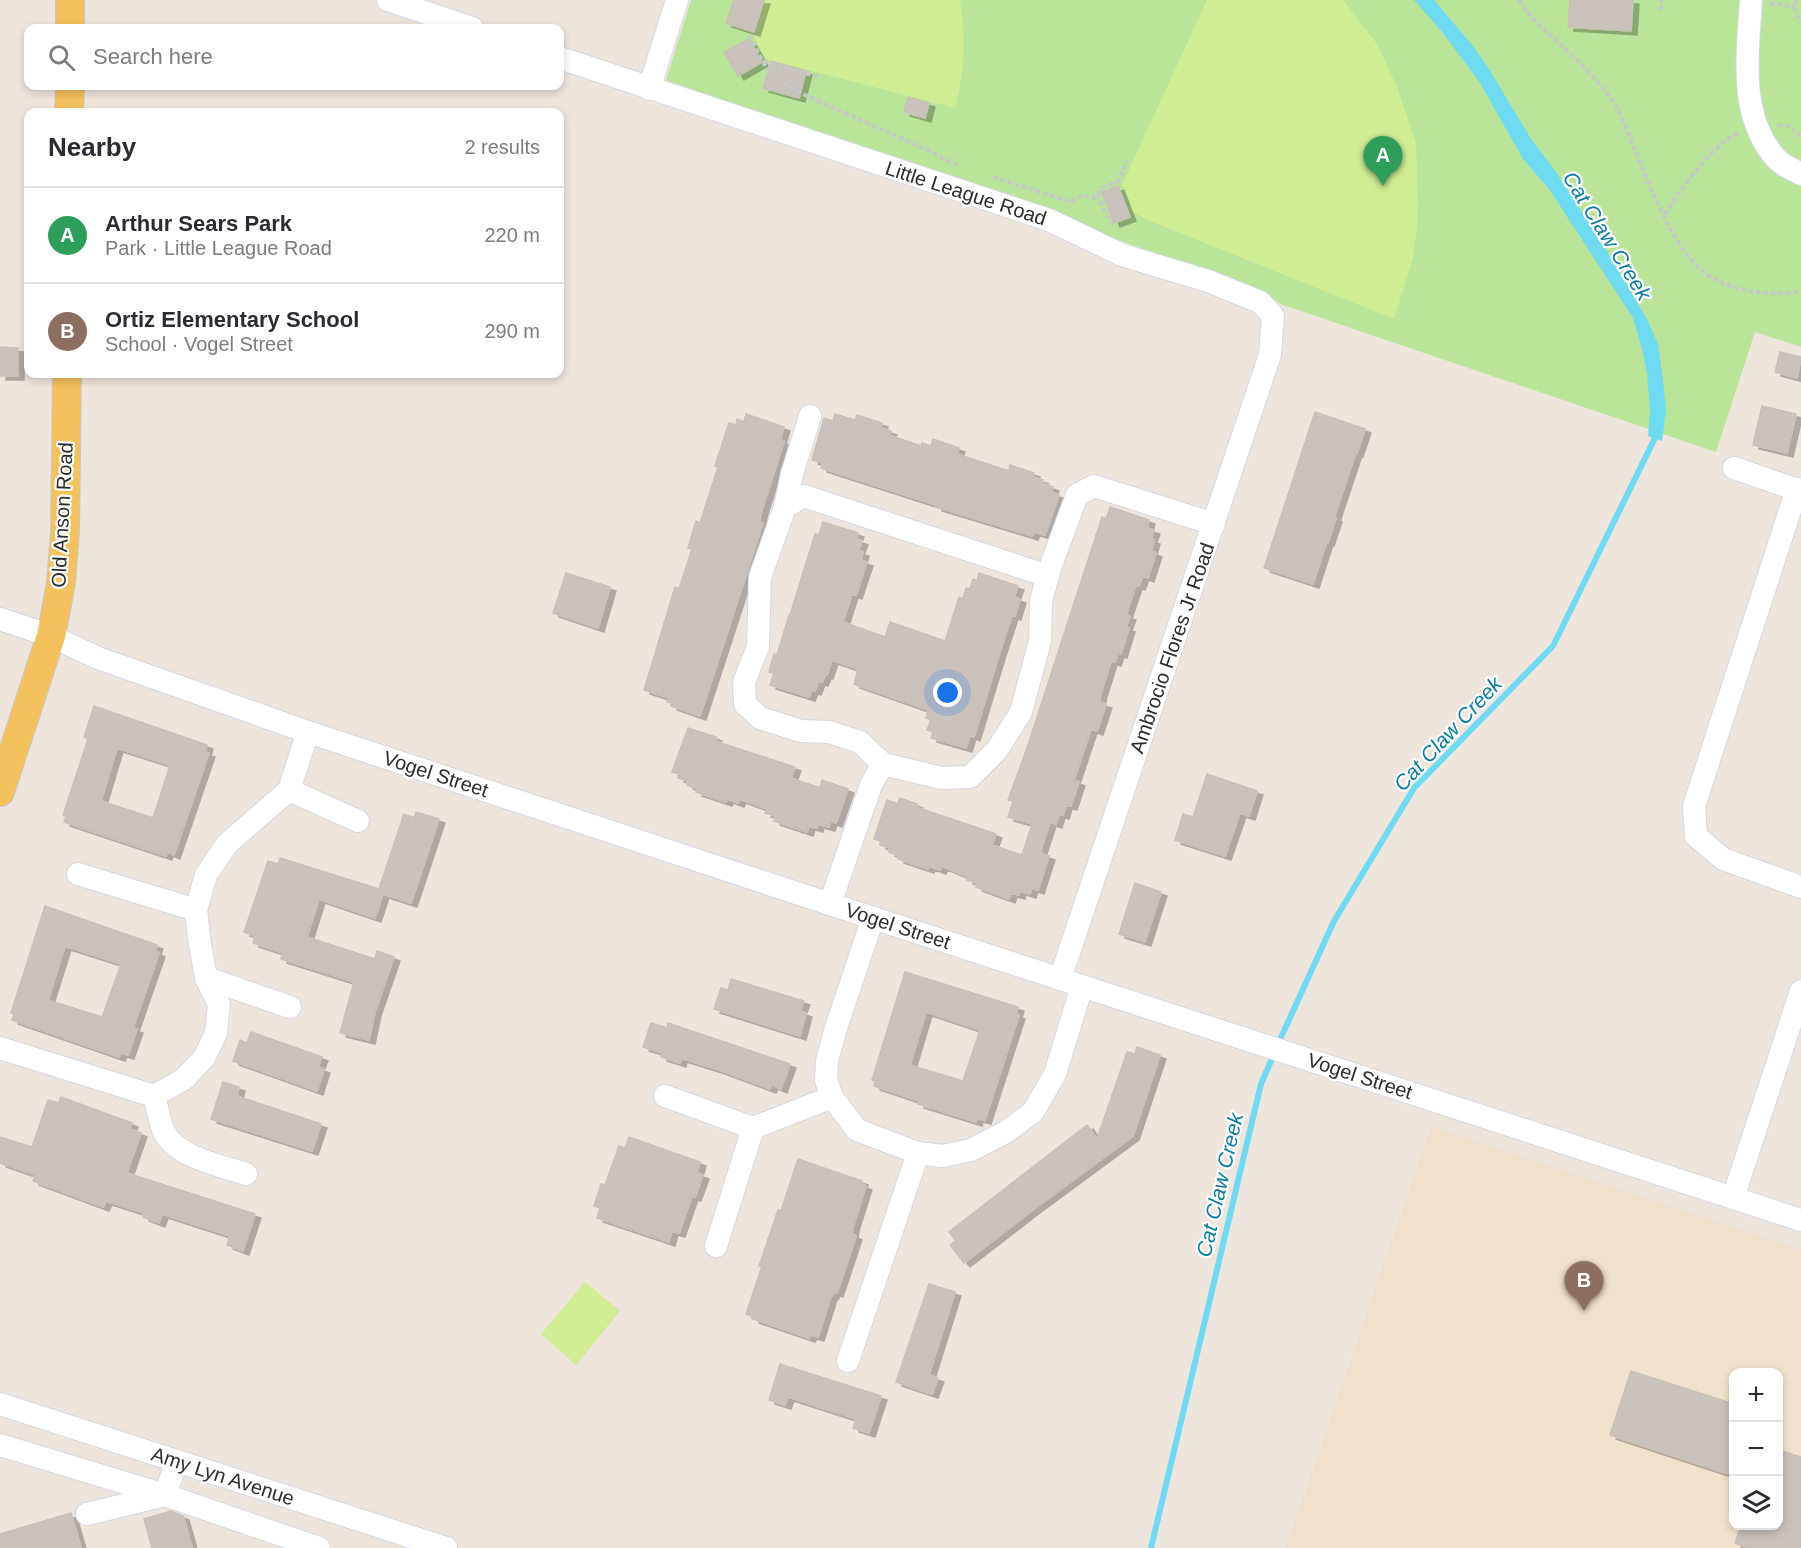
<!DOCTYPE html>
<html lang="en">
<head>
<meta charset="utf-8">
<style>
  :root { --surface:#fff; --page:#f2f2f3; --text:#2b2b33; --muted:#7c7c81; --line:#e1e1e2; --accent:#d93025 }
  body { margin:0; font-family:Helvetica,sans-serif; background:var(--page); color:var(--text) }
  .controls { position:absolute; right:18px; bottom:18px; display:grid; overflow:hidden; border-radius:12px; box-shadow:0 3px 9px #0003 }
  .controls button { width:54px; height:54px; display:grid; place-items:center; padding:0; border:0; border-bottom:2px solid var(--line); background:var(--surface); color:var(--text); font:30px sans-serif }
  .you { position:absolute; left:948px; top:693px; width:21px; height:21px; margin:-15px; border:4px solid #fff; border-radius:50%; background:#1a73e8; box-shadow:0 0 0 9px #1a73e833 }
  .badge { display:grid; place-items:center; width:39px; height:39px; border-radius:50%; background:var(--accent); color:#fff; font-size:20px; font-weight:700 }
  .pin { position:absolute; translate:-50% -50px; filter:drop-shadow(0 2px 3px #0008) }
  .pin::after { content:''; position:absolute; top:32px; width:21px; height:18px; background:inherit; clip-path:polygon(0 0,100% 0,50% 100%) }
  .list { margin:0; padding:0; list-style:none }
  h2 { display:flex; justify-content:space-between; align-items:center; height:78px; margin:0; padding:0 24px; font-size:26px }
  h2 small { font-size:20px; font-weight:400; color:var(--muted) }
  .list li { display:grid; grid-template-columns:39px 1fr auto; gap:18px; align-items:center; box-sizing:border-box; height:96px; padding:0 24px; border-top:2px solid var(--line) }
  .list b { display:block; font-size:22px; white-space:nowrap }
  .list p { margin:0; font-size:20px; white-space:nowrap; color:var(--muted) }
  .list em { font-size:20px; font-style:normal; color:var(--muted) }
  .icon { flex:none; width:33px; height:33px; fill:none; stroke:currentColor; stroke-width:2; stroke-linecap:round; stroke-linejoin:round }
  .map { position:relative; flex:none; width:1801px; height:1548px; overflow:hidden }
  .search { position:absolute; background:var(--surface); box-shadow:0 3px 9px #0003; left:24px; top:24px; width:540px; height:66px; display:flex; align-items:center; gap:15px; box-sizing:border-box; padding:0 21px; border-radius:12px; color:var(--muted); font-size:22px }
  .panel { position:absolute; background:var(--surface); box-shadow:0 3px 9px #0003; left:24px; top:108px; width:540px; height:270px; border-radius:12px }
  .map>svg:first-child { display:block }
</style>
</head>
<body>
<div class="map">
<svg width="1801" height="1548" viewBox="0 0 1801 1548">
  <defs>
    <filter id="shadow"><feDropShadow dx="6" dy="4" stdDeviation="0" flood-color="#0004"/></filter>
  </defs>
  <rect width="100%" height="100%" fill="#eee5dd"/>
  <path fill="#efe1cd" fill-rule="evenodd" d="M 1431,1127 L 1801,1250 L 1801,1548 L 1286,1548 ZM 1734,1372 L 1778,1372 L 1778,1526 L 1734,1526 Z"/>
  <path fill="#bae599" d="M 691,0 L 1801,0 L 1801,347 L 1755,332 L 1716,452 L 1280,304 L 1265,292 L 666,80 Z"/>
  <g fill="#d0ed94">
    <path d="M 766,0 L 960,0 C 966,40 965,69 955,108 L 766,59 L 754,38 Z"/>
    <path d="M 1207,0 L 1343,0 L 1377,44 L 1397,87 L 1416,143 L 1418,218 L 1413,258 L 1394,319 L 1150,221 L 1132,212 L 1122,185 Z"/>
    <path d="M 585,1282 L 620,1311 L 576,1365 L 541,1334 Z"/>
  </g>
  <path fill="#6edbf2" d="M 1414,0 L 1434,0 L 1473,46 L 1489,69 L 1531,139 L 1554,169 L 1606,250 L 1647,319 L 1658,344 L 1663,380 L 1666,410 L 1662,441 L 1648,436 L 1650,412 L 1647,373 L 1642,349 L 1633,318 L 1549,189 L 1523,159 L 1480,83 L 1443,33 Z"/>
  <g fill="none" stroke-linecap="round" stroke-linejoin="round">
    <g stroke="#6edbf2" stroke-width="6">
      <path d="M 1278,1044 L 1334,921 L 1414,788 L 1553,646 L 1654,440 L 1654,431"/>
      <path d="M 1151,1548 L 1261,1084 L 1274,1054"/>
    </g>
  </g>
  <g fill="#c9c2bd" stroke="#c9c1b7" stroke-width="1.5" fill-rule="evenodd" filter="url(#shadow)">
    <path d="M 734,0 L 764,0 L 754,32 L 726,23 Z"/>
    <path d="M 1570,0 L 1633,0 L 1631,31 L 1568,27 Z"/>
    <path d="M 749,39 L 762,62 L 738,76 L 724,52 Z"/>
    <path d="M 771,61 L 806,71 L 799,98 L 763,88 Z"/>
    <path d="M 908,97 L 929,103 L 925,118 L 904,112 Z"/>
    <path d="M 1118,186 L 1130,217 L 1114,223 L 1102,192 Z"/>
    <path d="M 0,347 L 18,348 L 18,376 L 0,376 Z"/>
    <path d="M 1780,352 L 1801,357 L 1797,378 L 1775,372 Z"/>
    <path d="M 1762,406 L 1796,414 L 1787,453 L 1753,445 Z"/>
    <path d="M 1315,412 L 1365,429 L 1357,453 L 1356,452 L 1334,518 L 1336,518 L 1328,542 L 1327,541 L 1313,584 L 1264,568 Z"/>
    <path d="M 746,414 L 784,427 L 780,440 L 784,441 L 762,510 L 759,522 L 763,523 L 700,716 L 671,706 L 672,703 L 667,702 L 669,698 L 644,690 L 675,587 L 679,589 L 692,549 L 688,548 L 696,521 L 700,523 L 718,467 L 715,466 L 729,423 L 736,425 L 737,419 L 744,422 Z"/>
    <path d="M 835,414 L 855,420 L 857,415 L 882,423 L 881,428 L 891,431 L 889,435 L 921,446 L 922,443 L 931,446 L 933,439 L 959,448 L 957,454 L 1009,471 L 1010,465 L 1034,473 L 1033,477 L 1043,480 L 1042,483 L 1053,487 L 1051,492 L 1059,495 L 1045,535 L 1034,532 L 1032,536 L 936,507 L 936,505 L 821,468 L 823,463 L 812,460 L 824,418 L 833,421 Z"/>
    <path d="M 1110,507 L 1149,520 L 1147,528 L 1154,530 L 1151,539 L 1154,540 L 1151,551 L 1156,553 L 1148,578 L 1143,576 L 1139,586 L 1136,585 L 1126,615 L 1130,616 L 1126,627 L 1129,628 L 1121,654 L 1118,653 L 1115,662 L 1111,661 L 1101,693 L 1099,702 L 1106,704 L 1097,731 L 1091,729 L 1074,780 L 1079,782 L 1071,806 L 1066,805 L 1063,815 L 1059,814 L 1056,824 L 1050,822 L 1040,853 L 1049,856 L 1038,890 L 1032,888 L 1030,894 L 1020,891 L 1019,895 L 1011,893 L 1009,899 L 976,887 L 977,883 L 967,880 L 968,877 L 942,866 L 940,870 L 929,866 L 928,869 L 898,859 L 899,856 L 889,852 L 890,848 L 880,845 L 881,841 L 874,839 L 887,800 L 898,804 L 900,798 L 917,804 L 916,807 L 996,834 L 992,845 L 1022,855 L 1032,824 L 1008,817 L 1013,801 L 1008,800 L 1027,748 L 1102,517 L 1106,519 Z"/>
    <path d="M 823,522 L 858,533 L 856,539 L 862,541 L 858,551 L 863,552 L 861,560 L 867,562 L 856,595 L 852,594 L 843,622 L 885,637 L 890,622 L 945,641 L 959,597 L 963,599 L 966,588 L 970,589 L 973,579 L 977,581 L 979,573 L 1018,586 L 1014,597 L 1020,599 L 1015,616 L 1012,615 L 999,655 L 974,737 L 970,735 L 966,748 L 931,738 L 933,732 L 927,730 L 931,720 L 926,718 L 928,710 L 854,684 L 858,669 L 832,660 L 827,675 L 825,675 L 822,682 L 819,681 L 815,691 L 812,690 L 809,697 L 770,685 L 774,673 L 769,672 L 774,654 L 777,655 L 789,615 L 790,615 L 815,534 L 819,535 Z"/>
    <path d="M 566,573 L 610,587 L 598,628 L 553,613 Z"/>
    <path d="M 94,706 L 207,745 L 205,752 L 209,753 L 174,855 L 167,852 L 166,856 L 64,822 L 66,816 L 63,815 L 88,739 L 84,737 ZM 117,748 L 170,765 L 153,818 L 101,801 Z"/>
    <path d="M 688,728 L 716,737 L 715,741 L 795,767 L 791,778 L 820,788 L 822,780 L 848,789 L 836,823 L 831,821 L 829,827 L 818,824 L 817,828 L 809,826 L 807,832 L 774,821 L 776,816 L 765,813 L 767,809 L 740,799 L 738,803 L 727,799 L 726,802 L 696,792 L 698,789 L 687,785 L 688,781 L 678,778 L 680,774 L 672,772 Z"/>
    <path d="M 1207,774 L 1257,791 L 1249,816 L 1240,813 L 1225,856 L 1175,840 L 1183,814 L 1193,817 Z"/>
    <path d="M 416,812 L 439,819 L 411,903 L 383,894 L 375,918 L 319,899 L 307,937 L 375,959 L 377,951 L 394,957 L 375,1012 L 369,1040 L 340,1033 L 354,982 L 281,959 L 283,953 L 253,943 L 255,936 L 244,932 L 268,861 L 278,864 L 280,858 L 379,889 L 404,814 L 414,818 Z"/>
    <path d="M 1135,883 L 1161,892 L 1145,942 L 1119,934 Z"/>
    <path d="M 45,906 L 157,945 L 155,951 L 159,953 L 133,1028 L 137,1029 L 128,1055 L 121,1053 L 119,1057 L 12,1020 L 14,1014 L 11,1013 ZM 65,946 L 121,964 L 102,1017 L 48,1000 Z"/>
    <path d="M 905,972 L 1018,1007 L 1016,1014 L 1019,1015 L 985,1120 L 977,1118 L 976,1122 L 918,1104 L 919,1101 L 874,1086 L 875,1081 L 872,1080 ZM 926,1012 L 980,1030 L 963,1081 L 910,1065 Z"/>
    <path d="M 731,979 L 804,1001 L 800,1011 L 806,1013 L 800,1036 L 714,1009 L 721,988 L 728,990 Z"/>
    <path d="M 651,1023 L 667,1028 L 668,1023 L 790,1064 L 781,1089 L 772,1085 L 770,1089 L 719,1070 L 681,1058 L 680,1063 L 661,1057 L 663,1053 L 643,1047 Z"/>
    <path d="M 251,1032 L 322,1057 L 318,1067 L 324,1069 L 317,1091 L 233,1061 L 240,1040 L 247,1043 Z"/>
    <path d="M 1137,1047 L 1160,1055 L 1133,1136 L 1034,1209 L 964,1263 L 950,1245 L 956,1241 L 949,1232 L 1087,1125 L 1097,1139 L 1127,1052 L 1135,1054 Z"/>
    <path d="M 223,1082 L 239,1087 L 237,1096 L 321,1124 L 312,1151 L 211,1119 Z"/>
    <path d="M 61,1097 L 132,1123 L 130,1129 L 141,1133 L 127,1173 L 255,1214 L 243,1251 L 227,1245 L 230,1236 L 162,1214 L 159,1223 L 143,1217 L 144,1213 L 106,1201 L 103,1207 L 33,1181 L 35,1175 L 0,1163 L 0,1137 L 32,1147 L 48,1100 L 59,1103 Z"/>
    <path d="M 629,1137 L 700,1162 L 697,1173 L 703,1175 L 695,1197 L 692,1196 L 679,1233 L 672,1231 L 669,1242 L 597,1218 L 600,1208 L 594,1206 L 601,1184 L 605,1185 L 619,1146 L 625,1148 Z"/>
    <path d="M 798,1159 L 862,1181 L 861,1184 L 866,1186 L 853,1227 L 852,1234 L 856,1236 L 837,1293 L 834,1292 L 832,1296 L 831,1296 L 818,1337 L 811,1335 L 809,1338 L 753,1319 L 754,1317 L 746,1314 L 762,1266 L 759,1266 L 778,1210 L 781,1211 Z"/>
    <path d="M 929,1284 L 955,1292 L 929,1375 L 938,1378 L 932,1394 L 896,1382 Z"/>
    <path d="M 780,1364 L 881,1396 L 869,1433 L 853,1428 L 856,1419 L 788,1397 L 785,1405 L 769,1400 Z"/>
    <path d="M 1631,1371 L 1734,1404 L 1734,1476 L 1610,1435 Z"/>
    <path d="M 1779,1450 L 1801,1457 L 1801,1548 L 1748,1548 L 1735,1543 L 1741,1526 L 1779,1526 Z"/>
    <path d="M 171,1511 L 183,1516 L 192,1548 L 152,1548 L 144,1519 Z"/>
    <path d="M 71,1513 L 81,1548 L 0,1548 L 0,1534 Z"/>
  </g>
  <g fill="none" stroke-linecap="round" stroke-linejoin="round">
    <defs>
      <g id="minor">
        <path d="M 388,0 L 472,28"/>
        <path d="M 1751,0 C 1748,51 1738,113 1774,156 C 1780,164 1792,169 1801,174"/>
        <path d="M 560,58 L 1049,220 L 1122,255 L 1208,281 L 1260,302 L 1273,316 L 1270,355 L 1060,979"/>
        <path d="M 649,89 L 677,0"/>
        <path d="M 1734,468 L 1801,491"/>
        <path d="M 1797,489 L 1694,806 L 1696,836 L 1723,859 L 1801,887"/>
        <path d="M 785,507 L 792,474 L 810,416"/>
        <path d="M 0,619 L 51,636 L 98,658 L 308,732 L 830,904 L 1801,1220"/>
        <path d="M 883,764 L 860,742 L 829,732 L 801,731 L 760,718 L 745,704 L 744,682 L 758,647 L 760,577 L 785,507 L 804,496 L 1048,576"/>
        <path d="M 289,790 L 358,821"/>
        <path d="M 78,874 L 196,910"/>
        <path d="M 830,904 L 871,785 L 883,764 L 942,778 L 970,777 L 997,750 L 1021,712 L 1040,641 L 1041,601 L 1050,568 L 1077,495 L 1094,486 L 1214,524"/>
        <path d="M 873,918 L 835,1031 L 827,1061 L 826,1080 L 832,1097 L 857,1130 L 918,1153 L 943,1156 L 971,1150 L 1006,1132 L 1033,1112 L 1055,1074 L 1082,986"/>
        <path d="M 206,978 L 290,1007"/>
        <path d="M 0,1048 L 154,1096 L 184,1079 L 204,1058 L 216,1033 L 219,1004 L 206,978 L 199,938 L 196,910 L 206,875 L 227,844 L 289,790 L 308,732"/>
        <path d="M 154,1096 C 157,1106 160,1124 164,1132 C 176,1157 222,1166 246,1174"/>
        <path d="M 665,1096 L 753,1128 L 832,1097"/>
        <path d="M 1733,1198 L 1801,991"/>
        <path d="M 716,1246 L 753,1128"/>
        <path d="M 848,1361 L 918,1153"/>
        <path d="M 0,1404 L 446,1548"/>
        <path d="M 0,1445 L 165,1495 L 319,1548"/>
        <path d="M 87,1514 L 165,1495 L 177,1461"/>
      </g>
      <g id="major">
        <path d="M 70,28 L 70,0"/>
        <path d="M 69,112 L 70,86"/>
        <path d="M 0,792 L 51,636 L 61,583 L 65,532 L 67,374"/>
      </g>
    </defs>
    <use href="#minor" stroke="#d3d8e4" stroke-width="24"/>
    <use href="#major" stroke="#c8c8c8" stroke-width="30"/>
    <g stroke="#c8c8c8" stroke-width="4" stroke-dasharray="4.5 3" stroke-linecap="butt">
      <path d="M 1519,0 C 1528,16 1543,28 1556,40 C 1578,61 1601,82 1617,108 C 1625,122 1630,140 1637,155 C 1649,185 1674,246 1698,267 C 1724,292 1766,296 1801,292"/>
      <path d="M 1796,0 L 1795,11 L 1801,23"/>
      <path d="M 1770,3 L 1795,7"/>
      <path d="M 1661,10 L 1661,0"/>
      <path d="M 750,35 C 756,48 762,64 772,74 C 781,83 794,89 805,95 L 923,148 L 957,165"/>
      <path d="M 763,61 L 771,64 L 820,77"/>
      <path d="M 1778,125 L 1789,126 L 1801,136"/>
      <path d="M 993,177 L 1071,202 L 1082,195 L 1093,198 L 1098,194 L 1106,214 L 1114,227"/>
      <path d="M 1098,194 L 1100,189 L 1118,181 L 1127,161"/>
      <path d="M 1665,214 C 1681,190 1711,144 1739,133"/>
    </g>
    <use href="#minor" stroke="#fff" stroke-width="22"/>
    <use href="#major" stroke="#f4c25c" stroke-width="28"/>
  </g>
  <g text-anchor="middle" stroke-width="4.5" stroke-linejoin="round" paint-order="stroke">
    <g font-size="20" fill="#2c2c2c" stroke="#fff">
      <text transform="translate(966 193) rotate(18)" y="7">Little League Road</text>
      <text transform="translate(62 515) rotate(-87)" y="7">Old Anson Road</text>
      <text transform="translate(1172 648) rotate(-71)" y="7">Ambrocio Flores Jr Road</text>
      <text transform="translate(436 774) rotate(18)" y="7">Vogel Street</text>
      <text transform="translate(898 926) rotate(18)" y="7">Vogel Street</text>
      <text transform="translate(1360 1076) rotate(18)" y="7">Vogel Street</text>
      <text transform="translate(223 1476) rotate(18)" y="7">Amy Lyn Avenue</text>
    </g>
    <g font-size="21" font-style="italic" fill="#0a7ba1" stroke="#fff">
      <text transform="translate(1607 236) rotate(58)" y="7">Cat Claw Creek</text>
      <text transform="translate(1448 734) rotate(-47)" y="7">Cat Claw Creek</text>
      <text transform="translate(1220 1185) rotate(-77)" y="7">Cat Claw Creek</text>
    </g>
  </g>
</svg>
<div class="controls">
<button>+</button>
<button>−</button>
<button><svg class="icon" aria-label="layers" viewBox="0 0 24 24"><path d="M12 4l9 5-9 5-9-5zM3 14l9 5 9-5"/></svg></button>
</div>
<div class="you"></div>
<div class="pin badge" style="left:1383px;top:186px;background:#2e9e5b">A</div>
<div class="pin badge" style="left:1584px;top:1311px;background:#8d6e63">B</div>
<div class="search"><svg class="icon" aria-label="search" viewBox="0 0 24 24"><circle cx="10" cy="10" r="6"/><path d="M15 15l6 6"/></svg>Search here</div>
<section class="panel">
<h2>Nearby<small>2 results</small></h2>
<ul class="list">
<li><span class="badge" style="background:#2e9e5b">A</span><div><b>Arthur Sears Park</b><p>Park · Little League Road</p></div><em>220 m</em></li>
<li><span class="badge" style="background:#8d6e63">B</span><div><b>Ortiz Elementary School</b><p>School · Vogel Street</p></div><em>290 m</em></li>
</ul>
</section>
</div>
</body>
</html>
